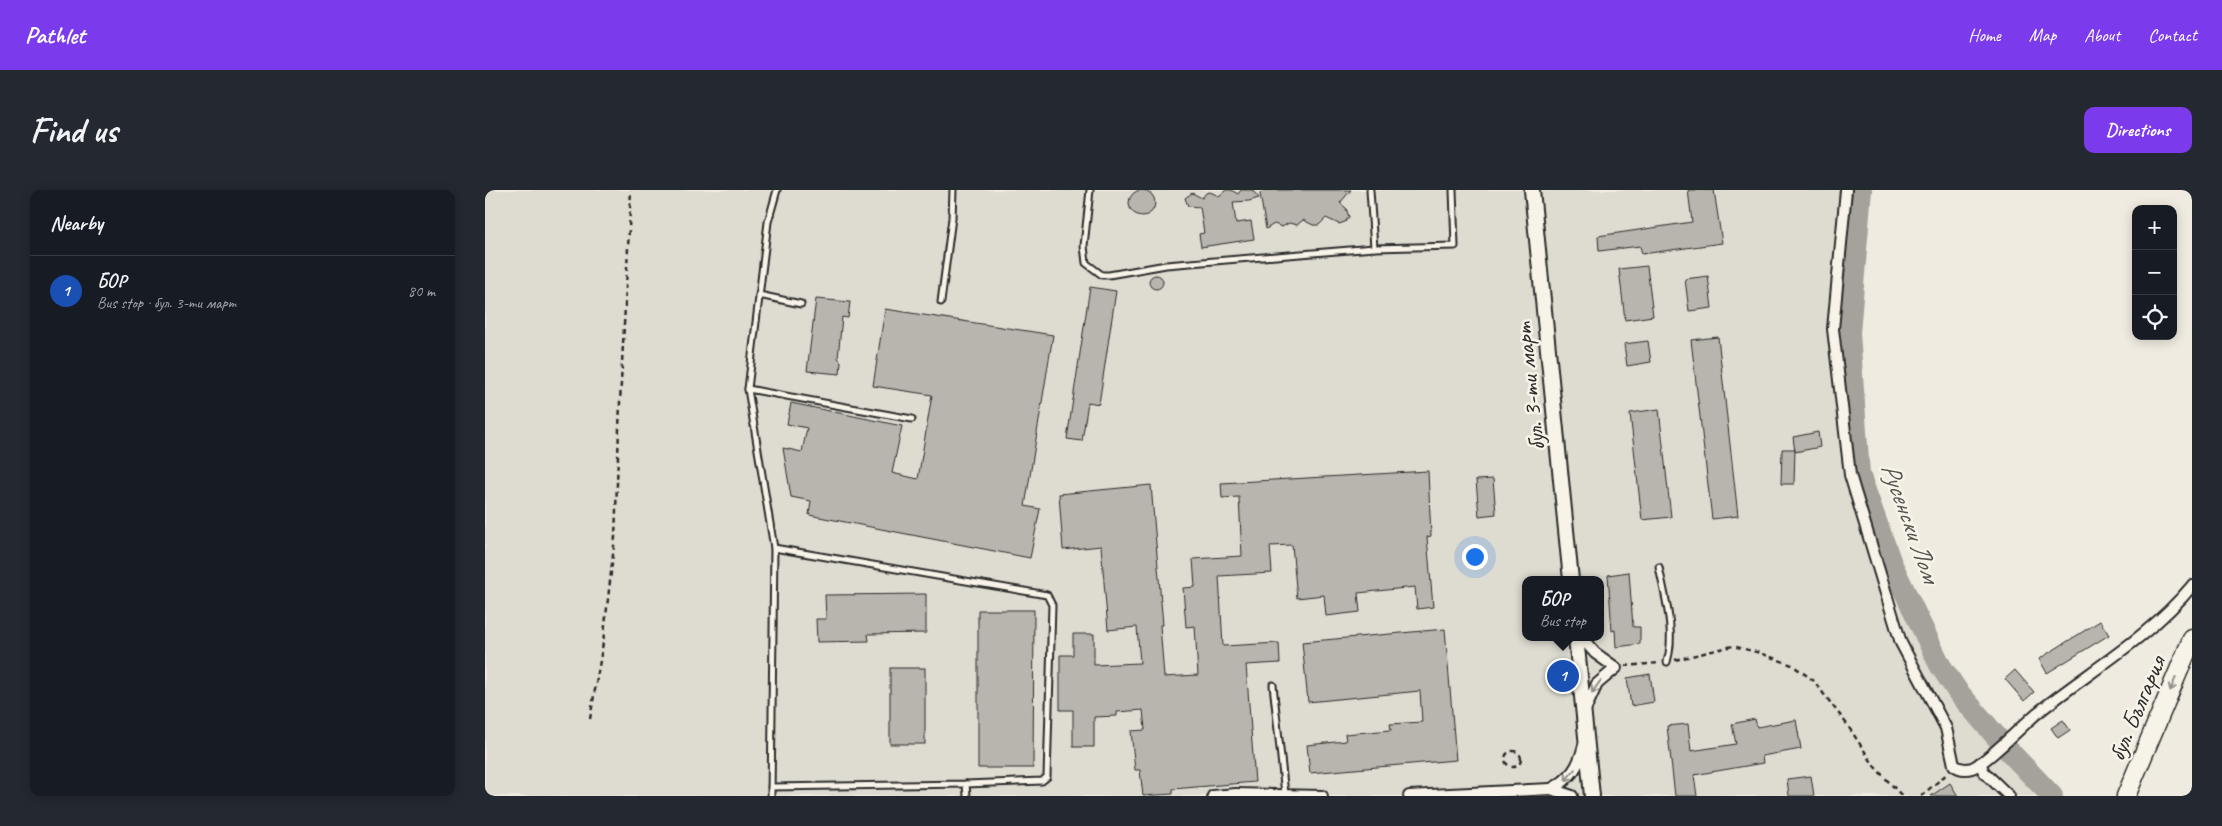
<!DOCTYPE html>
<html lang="en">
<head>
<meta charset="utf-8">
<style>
  :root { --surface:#171b24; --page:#242831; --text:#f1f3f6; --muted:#9ea1a6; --line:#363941; --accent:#7c3aed }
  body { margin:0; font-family:Caveat,sans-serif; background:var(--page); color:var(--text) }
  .controls { position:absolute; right:15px; top:15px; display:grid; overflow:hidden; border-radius:10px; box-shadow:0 2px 12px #0003 }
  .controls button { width:45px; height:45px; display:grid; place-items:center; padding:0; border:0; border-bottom:1px solid var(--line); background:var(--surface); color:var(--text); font:25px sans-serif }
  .you { position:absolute; left:989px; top:366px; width:18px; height:18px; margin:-12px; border:4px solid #fff; border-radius:50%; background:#1a73e8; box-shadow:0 0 0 8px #1a73e833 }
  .badge { display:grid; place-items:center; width:32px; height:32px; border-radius:50%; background:var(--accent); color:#fff; font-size:16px; font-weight:700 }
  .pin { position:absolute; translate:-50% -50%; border:2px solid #fff; box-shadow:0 1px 5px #0006 }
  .popup { position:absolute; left:1037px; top:386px; width:82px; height:65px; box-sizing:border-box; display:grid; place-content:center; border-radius:10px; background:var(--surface); filter:drop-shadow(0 1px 4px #0005); font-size:16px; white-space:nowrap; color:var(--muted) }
  .popup b { font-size:19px; color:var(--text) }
  .popup::after { content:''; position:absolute; left:50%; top:100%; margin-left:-10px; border:10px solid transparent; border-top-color:var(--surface) }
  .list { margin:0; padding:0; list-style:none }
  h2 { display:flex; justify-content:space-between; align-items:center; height:65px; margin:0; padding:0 20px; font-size:21px }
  h2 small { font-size:16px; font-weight:400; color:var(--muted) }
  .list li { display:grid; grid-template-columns:32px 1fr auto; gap:15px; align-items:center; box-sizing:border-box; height:70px; padding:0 20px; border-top:1px solid var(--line) }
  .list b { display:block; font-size:19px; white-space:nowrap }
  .list p { margin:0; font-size:16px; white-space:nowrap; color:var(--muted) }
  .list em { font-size:16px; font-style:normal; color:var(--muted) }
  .icon { flex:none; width:28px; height:28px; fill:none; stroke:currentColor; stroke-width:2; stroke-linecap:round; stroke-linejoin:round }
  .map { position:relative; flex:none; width:1707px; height:606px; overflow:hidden; border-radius:10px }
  header { display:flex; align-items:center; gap:30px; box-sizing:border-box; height:70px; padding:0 25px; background:var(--accent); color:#fff }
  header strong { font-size:24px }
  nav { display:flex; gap:28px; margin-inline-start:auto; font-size:18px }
  .intro { display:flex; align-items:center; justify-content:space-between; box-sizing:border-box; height:120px; padding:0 30px }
  h1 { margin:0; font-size:35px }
  .button { padding:12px 22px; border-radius:10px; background:var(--accent); color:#fff; font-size:18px; font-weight:700 }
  main { display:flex; gap:30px; padding:0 30px }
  aside { flex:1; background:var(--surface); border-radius:10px; box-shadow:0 2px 12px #0003 }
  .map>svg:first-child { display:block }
</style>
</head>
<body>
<header>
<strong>Pathlet</strong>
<nav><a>Home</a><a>Map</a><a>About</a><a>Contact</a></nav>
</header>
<div class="intro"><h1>Find us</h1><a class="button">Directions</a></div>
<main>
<aside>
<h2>Nearby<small></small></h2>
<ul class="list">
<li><span class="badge" style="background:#1a4fb4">1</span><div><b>БОР</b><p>Bus stop · бул. 3-ти март</p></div><em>80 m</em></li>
</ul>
</aside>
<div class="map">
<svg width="1707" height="606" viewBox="0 0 1707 606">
  <rect width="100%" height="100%" fill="#efebe0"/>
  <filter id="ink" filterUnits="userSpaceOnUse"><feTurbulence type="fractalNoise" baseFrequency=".02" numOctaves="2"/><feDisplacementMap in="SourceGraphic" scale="10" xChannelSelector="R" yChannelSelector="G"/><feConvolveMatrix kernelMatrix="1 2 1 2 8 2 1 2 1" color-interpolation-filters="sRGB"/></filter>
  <g filter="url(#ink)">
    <path fill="#dedbd1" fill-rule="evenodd" d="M 0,0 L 1368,0 L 1356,143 L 1373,317 L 1403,398 L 1463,503 L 1508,561 L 1553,606 L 0,606 ZM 1040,390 L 1116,390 L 1116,447 L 1040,447 Z"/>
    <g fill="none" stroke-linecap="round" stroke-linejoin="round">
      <path stroke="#a4a29a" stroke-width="22" d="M 1376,0 L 1364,143 L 1374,284 L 1406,373 L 1455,475 L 1473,502 L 1521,558 L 1567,606"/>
    </g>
    <g fill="#b8b5ae" stroke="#2b2b2b">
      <circle cx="657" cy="13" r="13"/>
      <path d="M 741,0 L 746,0 L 753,4 L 756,0 L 767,0 L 774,8 L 764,11 L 748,12 L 751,33 L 766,31 L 769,49 L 716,57 L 714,44 L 719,43 L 715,17 L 703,16 L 700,8 L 707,3 L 717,8 L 721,3 L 725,2 L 734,6 Z"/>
      <path d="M 779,0 L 866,0 L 855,13 L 861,18 L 864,27 L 860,32 L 854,34 L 841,28 L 834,35 L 828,35 L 818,30 L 812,35 L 804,33 L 797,37 L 789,34 L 781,39 L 775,4 Z"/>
      <path d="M 1203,0 L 1229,0 L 1237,53 L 1157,64 L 1155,56 L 1114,61 L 1113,46 L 1207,32 Z"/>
      <path d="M 1162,76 L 1168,126 L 1140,130 L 1134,79 Z"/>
      <circle cx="671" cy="92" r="7"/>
      <path d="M 1223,86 L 1227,118 L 1204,121 L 1200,89 Z"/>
      <path d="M 605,97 L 631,101 L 614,214 L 603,212 L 597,251 L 582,249 Z"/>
      <path d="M 331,109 L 365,112 L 363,128 L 357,127 L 353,168 L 356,171 L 355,184 L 322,181 Z"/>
      <path d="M 400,119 L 568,145 L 540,316 L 555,319 L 545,368 L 324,325 L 326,311 L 306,307 L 298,258 L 317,262 L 322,238 L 302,234 L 306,213 L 417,236 L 407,283 L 433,289 L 447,205 L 388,196 Z"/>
      <path d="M 1233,147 L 1253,326 L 1227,329 L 1206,150 Z"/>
      <path d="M 1163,151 L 1166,172 L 1142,176 L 1139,154 Z"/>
      <path d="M 1174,219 L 1186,327 L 1157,330 L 1145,223 Z"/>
      <path d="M 1333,242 L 1335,257 L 1310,262 L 1308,247 Z"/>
      <path d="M 1297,259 L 1310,259 L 1309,294 L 1296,294 Z"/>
      <path d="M 943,281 L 946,346 L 942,347 L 948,417 L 932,419 L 930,397 L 873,403 L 875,422 L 841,426 L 839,405 L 812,408 L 807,355 L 785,356 L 787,383 L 734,386 L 738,456 L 794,453 L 795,473 L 761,475 L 770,592 L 688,599 L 688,604 L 658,606 L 655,580 L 650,580 L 646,541 L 660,540 L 658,520 L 632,522 L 632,526 L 609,527 L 609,557 L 588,557 L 588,520 L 575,520 L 575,465 L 588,465 L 588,444 L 609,444 L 609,475 L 655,473 L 652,437 L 623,440 L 616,356 L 578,360 L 574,304 L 666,295 L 678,435 L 675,435 L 679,487 L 713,485 L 710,436 L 701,437 L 698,398 L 710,397 L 708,369 L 757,366 L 754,307 L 737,308 L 736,293 Z"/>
      <path d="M 1008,289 L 1011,324 L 994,326 L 991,290 Z"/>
      <path d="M 1144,382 L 1148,437 L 1155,437 L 1155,454 L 1131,457 L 1130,440 L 1127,441 L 1123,385 Z"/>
      <path d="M 441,404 L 441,443 L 383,444 L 384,451 L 332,452 L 331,429 L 341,429 L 340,405 Z"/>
      <path d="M 493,420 L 549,420 L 548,578 L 493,578 Z"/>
      <path d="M 1615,431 L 1624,445 L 1562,483 L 1554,469 Z"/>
      <path d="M 960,439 L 971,570 L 825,583 L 822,555 L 861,551 L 860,544 L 906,540 L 905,534 L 937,532 L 935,501 L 823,512 L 817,452 Z"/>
      <rect x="405" y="478" width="35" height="76"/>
      <path d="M 1530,480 L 1549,502 L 1539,511 L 1520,489 Z"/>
      <path d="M 1165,484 L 1169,512 L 1146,516 L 1142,488 Z"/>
      <path d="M 1270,529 L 1272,537 L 1311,530 L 1316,559 L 1277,566 L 1278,573 L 1209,585 L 1212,606 L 1190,606 L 1182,536 L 1203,534 L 1206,561 L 1251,554 L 1247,534 Z"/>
      <path d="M 1578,530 L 1585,540 L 1573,548 L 1566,538 Z"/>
      <path d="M 1326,586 L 1329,606 L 1304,606 L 1302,589 Z"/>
      <path d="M 1465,593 L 1473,606 L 1446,606 Z"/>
    </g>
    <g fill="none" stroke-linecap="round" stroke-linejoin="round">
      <defs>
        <g id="lane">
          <path d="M 605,0 L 599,56 L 601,73 L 617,85 L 624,85 L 681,75 L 889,58"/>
          <path d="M 885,0 L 889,58 L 970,56 L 968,0"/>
          <path d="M 274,105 L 316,114"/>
          <path d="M 456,112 L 467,28 L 468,0"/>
          <path d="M 263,199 L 427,229"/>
          <path d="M 1174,377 C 1180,408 1191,442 1182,472"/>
          <path d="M 788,495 L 800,604"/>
          <path d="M 481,594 L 482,606"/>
          <path d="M 286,597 L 481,594 L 557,591 L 562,587 L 567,415 L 562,405 L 289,358"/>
          <path d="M 286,606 L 289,358 L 263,199 L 283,32 L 292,0"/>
        </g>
        <g id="street">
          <path d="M 1361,0 L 1348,139 L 1365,285 L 1416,453 L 1461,538 L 1469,575 C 1474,579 1480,580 1487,578 C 1501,573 1537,536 1551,524 C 1603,482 1664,448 1707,396"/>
          <path d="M 1096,447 L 1110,463 L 1131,478 L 1112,494 L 1100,520"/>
          <path d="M 1495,573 L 1499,582 L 1524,606"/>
          <path d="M 728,606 L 751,604 L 837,606"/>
          <path d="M 924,606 L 1066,599"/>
          <path d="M 1087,606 L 1066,599 C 1086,589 1094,576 1099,555"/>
        </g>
        <g id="secondary">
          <path d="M 1047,0 L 1086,390"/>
          <path d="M 1091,447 L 1107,606"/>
        </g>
        <path id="highway" d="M 1641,606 L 1707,449"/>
      </defs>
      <use href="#lane" stroke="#2b2b2b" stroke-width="9"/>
      <use href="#street" stroke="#2b2b2b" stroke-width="14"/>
      <use href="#secondary" stroke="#2b2b2b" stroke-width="18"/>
      <use href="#highway" stroke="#2b2b2b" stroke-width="21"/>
      <g stroke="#2b2b2b" stroke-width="2.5" stroke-dasharray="5 4" stroke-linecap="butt">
        <path d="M 1190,470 L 1248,456 L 1275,463 L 1307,475 L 1328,490 L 1361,533 L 1390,577 L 1417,606"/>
        <path d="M 1140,476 L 1174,473"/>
        <path d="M 105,529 L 118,453 L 130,347 L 135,212 L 146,0"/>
        <circle cx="1028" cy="569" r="8"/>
        <path d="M 1436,606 L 1463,583"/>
      </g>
      <use href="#lane" stroke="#f7f3e8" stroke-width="5"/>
      <use href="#street" stroke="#f7f3e8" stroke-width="10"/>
      <use href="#secondary" stroke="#f7f3e8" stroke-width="14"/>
      <use href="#highway" stroke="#f7f3e8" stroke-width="18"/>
    </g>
    <defs><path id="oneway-shaft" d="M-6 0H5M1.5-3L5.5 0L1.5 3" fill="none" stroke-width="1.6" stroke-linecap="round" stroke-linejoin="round" transform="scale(1.25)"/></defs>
    <g stroke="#918f8a">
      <use href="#oneway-shaft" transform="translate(1688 494) rotate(113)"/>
      <use href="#oneway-shaft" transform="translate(1111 497) rotate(126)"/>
      <use href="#oneway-shaft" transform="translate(1085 585) rotate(130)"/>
    </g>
  </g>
  <g text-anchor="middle" stroke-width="5" stroke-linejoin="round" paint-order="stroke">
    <g font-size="25" fill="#2b2b2b" stroke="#f7f3e8">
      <text transform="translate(1044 197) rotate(-96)" y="9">бул. 3-ти март</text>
      <text transform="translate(1651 518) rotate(-67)" y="9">бул. България</text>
    </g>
    <g font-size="26" font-style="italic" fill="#555552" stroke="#f7f3e8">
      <text transform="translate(1426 332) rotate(70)" y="9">Русенски Лом</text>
    </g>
  </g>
</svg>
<div class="controls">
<button>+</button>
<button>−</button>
<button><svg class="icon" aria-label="locate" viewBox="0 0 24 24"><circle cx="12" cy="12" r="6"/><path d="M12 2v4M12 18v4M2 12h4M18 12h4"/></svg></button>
</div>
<div class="you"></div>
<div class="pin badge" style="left:1078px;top:486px;background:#1a4fb4">1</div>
<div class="popup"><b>БОР</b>Bus stop</div>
</div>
</main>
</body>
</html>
